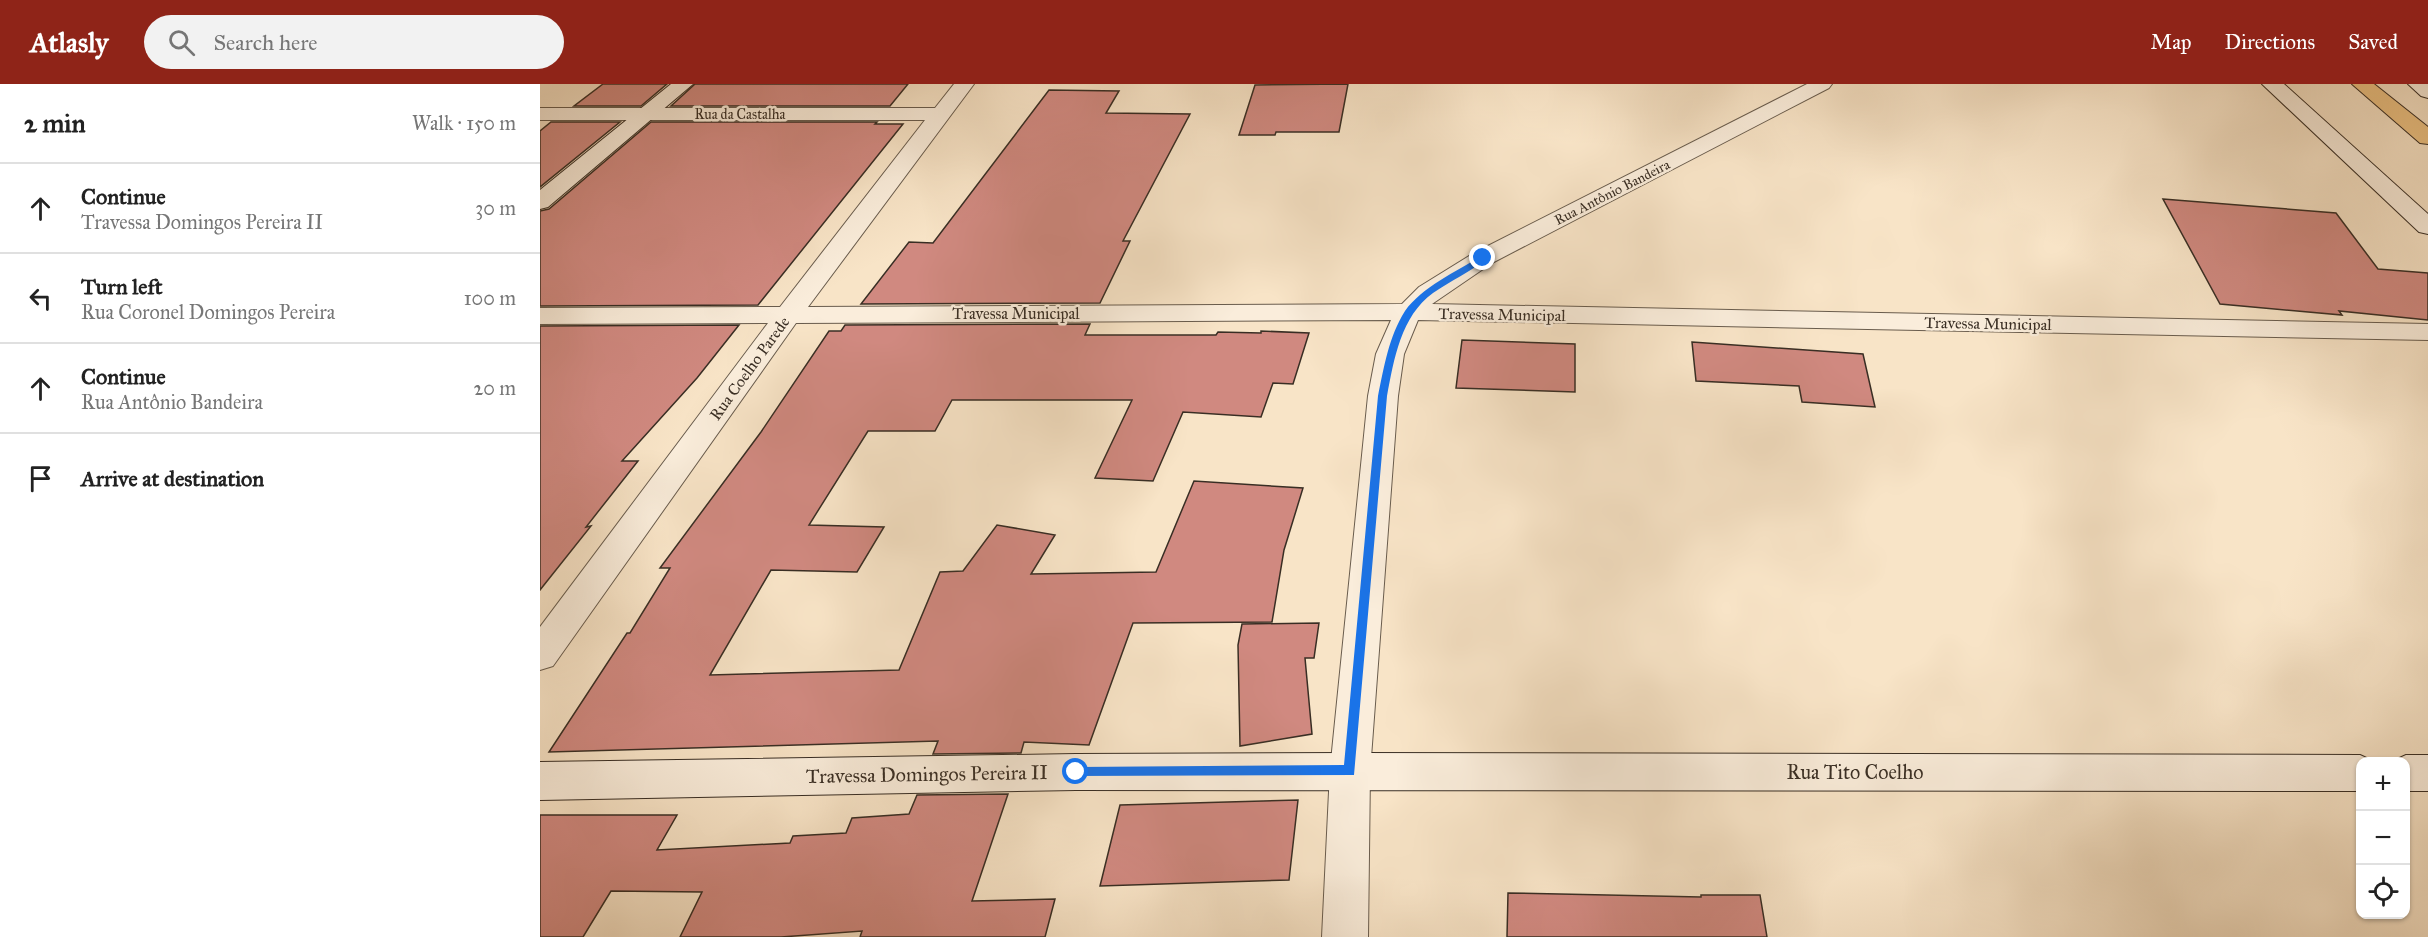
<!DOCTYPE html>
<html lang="en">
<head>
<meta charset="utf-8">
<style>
  :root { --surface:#fff; --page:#f2f2f2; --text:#222; --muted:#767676; --line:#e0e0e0; --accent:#8f2418 }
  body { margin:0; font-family:"IM FELL Great Primer",serif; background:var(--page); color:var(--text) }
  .controls { position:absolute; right:18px; bottom:18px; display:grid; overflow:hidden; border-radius:12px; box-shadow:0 2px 4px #0004 }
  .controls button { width:54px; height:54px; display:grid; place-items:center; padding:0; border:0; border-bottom:2px solid var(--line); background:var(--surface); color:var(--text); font:30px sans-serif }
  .stop { position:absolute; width:18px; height:18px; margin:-14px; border:4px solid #1a73e8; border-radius:50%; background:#fff }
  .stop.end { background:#1a73e8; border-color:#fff; box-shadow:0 2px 6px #0008 }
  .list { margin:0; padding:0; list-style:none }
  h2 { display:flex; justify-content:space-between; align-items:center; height:78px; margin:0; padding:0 24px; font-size:26px }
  h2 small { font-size:20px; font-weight:400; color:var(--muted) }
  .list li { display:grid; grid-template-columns:39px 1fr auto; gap:18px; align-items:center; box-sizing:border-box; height:90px; padding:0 24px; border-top:2px solid var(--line) }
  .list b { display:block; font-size:22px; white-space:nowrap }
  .list p { margin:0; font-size:20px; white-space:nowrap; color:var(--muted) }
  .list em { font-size:20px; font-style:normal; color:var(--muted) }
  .icon { flex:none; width:33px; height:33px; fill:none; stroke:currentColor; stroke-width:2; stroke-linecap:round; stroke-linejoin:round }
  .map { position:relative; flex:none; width:1888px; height:853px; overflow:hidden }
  header { display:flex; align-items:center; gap:36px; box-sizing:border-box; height:84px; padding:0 30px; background:var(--accent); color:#fff }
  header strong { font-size:28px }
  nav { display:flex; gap:33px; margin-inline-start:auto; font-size:21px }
  .search { width:420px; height:54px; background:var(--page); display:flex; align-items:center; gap:15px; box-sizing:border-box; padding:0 21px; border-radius:33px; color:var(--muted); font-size:22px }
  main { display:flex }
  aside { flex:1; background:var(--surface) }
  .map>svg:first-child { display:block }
</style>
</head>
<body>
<header>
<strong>Atlasly</strong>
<div class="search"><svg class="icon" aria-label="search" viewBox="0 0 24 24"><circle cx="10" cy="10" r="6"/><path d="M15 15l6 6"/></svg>Search here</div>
<nav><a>Map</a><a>Directions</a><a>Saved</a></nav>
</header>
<main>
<aside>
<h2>2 min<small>Walk · 150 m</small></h2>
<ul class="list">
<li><svg class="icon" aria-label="ahead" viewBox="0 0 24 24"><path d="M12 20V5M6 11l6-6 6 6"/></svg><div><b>Continue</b><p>Travessa Domingos Pereira II</p></div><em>30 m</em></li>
<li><svg class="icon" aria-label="left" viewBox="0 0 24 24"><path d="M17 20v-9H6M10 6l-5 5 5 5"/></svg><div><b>Turn left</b><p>Rua Coronel Domingos Pereira</p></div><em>100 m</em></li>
<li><svg class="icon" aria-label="ahead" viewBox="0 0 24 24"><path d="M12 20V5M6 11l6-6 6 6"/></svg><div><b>Continue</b><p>Rua Antônio Bandeira</p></div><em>20 m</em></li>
<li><svg class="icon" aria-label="arrive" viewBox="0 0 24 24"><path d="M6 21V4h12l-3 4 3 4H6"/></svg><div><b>Arrive at destination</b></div></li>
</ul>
</aside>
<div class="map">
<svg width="1888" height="853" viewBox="0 0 1888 853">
  <rect width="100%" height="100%" fill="#f8e4c7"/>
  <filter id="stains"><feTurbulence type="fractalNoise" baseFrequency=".00333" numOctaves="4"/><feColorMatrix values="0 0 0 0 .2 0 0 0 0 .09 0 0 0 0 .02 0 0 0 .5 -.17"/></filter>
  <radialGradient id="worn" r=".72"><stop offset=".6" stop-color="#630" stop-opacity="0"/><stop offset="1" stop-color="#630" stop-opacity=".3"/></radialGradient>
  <g fill="#d08980" stroke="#392e24" stroke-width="1.5">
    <path d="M 63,0 L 127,0 L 101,22 L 34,22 Z"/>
    <path d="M 155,0 L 368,0 L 350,22 L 131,22 Z"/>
    <path d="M 808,0 L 799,48 L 736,48 L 735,51 L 699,51 L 715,1 Z"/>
    <path d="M 509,6 L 579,7 L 566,29 L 650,30 L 583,157 L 590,157 L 560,219 L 321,220 L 369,158 L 393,159 Z"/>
    <path d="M 11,38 L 80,38 L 0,103 L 0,47 Z"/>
    <path d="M 111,38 L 337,38 L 335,40 L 363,40 L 218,221 L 0,222 L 0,127 L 9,125 Z"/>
    <path d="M 1623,115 L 1796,129 L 1838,185 L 1888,189 L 1888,236 L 1799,227 L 1802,231 L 1680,220 Z"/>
    <path d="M 550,240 L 545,251 L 676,251 L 678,248 L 721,249 L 721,247 L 769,249 L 753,300 L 733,299 L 721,333 L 643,328 L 613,397 L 555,394 L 592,316 L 412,316 L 395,347 L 328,347 L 269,441 L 344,443 L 317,488 L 231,486 L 170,591 L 359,586 L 400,488 L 423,487 L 457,441 L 515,451 L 491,490 L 616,488 L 654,397 L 763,404 L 744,466 L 732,538 L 593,539 L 549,661 L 484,658 L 481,669 L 393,670 L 398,657 L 9,668 L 87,549 L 90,549 L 130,484 L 120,484 L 221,348 L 289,247 L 301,247 L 305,241 Z"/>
    <path d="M 199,241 L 157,294 L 82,377 L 98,377 L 46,443 L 51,442 L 0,506 L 0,242 Z"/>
    <path d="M 922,256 L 1035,260 L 1035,308 L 916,304 Z"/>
    <path d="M 1152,258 L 1323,270 L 1335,323 L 1262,318 L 1259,302 L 1156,297 Z"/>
    <path d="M 779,539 L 774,574 L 765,574 L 772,650 L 700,662 L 698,561 L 702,540 Z"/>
    <path d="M 468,710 L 432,817 L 515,815 L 505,853 L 320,853 L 322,847 L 241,853 L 140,853 L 162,808 L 71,807 L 43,853 L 0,853 L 0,731 L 137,731 L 117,766 L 250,759 L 253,752 L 306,749 L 312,734 L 369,730 L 377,711 Z"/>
    <path d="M 758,716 L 749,796 L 560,802 L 580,721 Z"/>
    <path d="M 968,809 L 1161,813 L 1161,811 L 1220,811 L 1227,853 L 967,853 Z"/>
  </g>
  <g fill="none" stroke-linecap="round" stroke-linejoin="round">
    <defs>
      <path id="street" d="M 414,0 L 434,0 L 268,223 L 862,220 L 879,203 L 934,169 L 1267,0 L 1292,0 L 1289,4 L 952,179 L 892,220 L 1888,240 L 1888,256 L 878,236 L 864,270 L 858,312 L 830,687 L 828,853 L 782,853 L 790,687 L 828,312 L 836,270 L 851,236 L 256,239 L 13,582 L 0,586 L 0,543 L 228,239 L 0,240 L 0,224 L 240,223 L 385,36 L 0,36 L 0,24 L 395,24 Z"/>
      <g id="secondary">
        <path d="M 131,0 L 153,0 L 8,123 L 0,125 L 0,106 Z"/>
        <path d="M 1722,0 L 1744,0 L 1888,130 L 1888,150 L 1879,148 Z"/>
        <path d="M 1868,0 L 1888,0 L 1888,14 L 1881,12 Z"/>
        <path d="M 810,669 L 1820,671 L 1835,678 L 1820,678 L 1820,707 L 536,706 L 0,716 L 0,678 L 536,670 Z"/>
        <path d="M 1866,671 L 1888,671 L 1888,707 L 1866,707 L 1866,678 L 1851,678 Z"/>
      </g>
      <path id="primary" d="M 1812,0 L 1834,0 L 1888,43 L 1888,60 L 1880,59 Z"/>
    </defs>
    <use href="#street" stroke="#695c4d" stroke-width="2"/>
    <use href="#secondary" stroke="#392e24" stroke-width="2"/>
    <use href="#primary" stroke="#392e24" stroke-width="2"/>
    <use href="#street" fill="#faeddb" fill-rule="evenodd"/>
    <use href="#secondary" fill="#faeddb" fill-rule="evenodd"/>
    <use href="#primary" fill="#ecc284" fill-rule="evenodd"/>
  </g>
  <path fill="#1a73e8" d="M 941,172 L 947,174 C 931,188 910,197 893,209 C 861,232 854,275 847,312 L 814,691 L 531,692 L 530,688 L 536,683 L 804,681 L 838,312 C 844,283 849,252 865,227 C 882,203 916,188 941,172 Z"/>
  <g text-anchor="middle" stroke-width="5" stroke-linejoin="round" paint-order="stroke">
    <g font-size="14" fill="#392e24" stroke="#faeddb">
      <text x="200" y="35">Rua da Castalha</text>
      <text transform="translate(1072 108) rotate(-27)" y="5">Rua Antônio Bandeira</text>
    </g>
    <g font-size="16" fill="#392e24" stroke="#faeddb">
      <text x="476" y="235">Travessa Municipal</text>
      <text transform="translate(962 230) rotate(1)" y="6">Travessa Municipal</text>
      <text transform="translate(1448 239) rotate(1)" y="6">Travessa Municipal</text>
      <text transform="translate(209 284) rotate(-54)" y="6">Rua Coelho Parede</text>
    </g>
    <g font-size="20" fill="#392e24" stroke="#faeddb">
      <text x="1315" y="695">Rua Tito Coelho</text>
      <text transform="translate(387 690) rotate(-1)" y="7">Travessa Domingos Pereira II</text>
    </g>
  </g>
  <rect width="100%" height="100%" filter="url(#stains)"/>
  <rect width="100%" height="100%" fill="url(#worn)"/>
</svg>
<div class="controls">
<button>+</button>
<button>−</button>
<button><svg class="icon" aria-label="locate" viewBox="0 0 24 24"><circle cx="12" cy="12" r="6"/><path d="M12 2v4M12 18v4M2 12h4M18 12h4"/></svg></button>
</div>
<div class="stop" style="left:536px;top:688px"></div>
<div class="stop end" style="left:943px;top:174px"></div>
</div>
</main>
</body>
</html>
